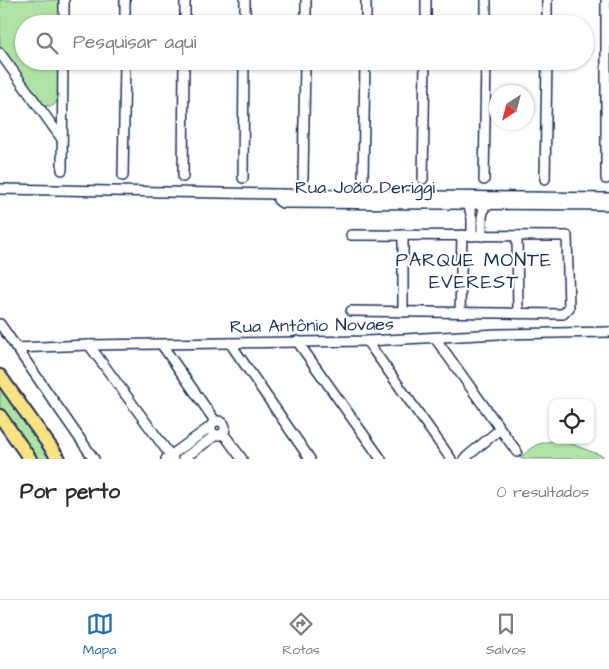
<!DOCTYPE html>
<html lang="pt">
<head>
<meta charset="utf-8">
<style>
  :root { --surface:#fff; --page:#f2f2f3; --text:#2b2b33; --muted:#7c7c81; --line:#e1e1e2; --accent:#1f6fb2 }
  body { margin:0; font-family:"Architects Daughter",sans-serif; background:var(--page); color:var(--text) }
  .controls { position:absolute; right:15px; bottom:15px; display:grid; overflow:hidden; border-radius:10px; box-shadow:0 1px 4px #0004 }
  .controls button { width:45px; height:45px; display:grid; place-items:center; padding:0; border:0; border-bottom:1px solid var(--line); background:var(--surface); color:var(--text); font:25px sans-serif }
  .compass { position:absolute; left:489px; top:85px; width:45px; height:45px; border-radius:50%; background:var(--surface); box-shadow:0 1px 4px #0004; rotate:216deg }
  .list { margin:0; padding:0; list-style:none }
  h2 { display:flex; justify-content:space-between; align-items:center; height:65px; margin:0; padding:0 20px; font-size:21px }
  h2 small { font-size:16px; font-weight:400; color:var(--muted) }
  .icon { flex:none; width:28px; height:28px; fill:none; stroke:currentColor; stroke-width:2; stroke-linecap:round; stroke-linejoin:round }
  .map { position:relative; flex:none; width:609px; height:459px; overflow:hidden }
  .search { position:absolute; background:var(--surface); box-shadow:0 1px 4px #0004; left:15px; right:15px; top:15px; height:55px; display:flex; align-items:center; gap:12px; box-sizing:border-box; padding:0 18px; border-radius:28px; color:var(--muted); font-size:19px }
  .sheet { height:140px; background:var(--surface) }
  nav { display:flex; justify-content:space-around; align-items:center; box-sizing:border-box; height:70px; border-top:1px solid var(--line); background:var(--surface); font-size:14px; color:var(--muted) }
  nav a { display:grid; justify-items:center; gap:2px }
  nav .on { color:var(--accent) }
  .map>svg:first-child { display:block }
</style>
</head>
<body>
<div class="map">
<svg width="609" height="459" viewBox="0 0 609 459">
  <rect width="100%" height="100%" fill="#fff"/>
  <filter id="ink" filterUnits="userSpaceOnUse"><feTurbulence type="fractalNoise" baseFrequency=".02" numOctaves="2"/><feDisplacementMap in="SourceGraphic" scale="10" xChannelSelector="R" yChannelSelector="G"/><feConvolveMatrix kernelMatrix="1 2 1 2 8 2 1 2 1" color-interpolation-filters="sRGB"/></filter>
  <g filter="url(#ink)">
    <g fill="#afe3a4" stroke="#658981">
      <path d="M 0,0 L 60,0 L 59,24 L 24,24 L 24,61 L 59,61 L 58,100 L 53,106 L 42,106 L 0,49 Z"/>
      <path d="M 0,385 L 53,459 L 35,459 L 0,410 Z"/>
      <path d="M 561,440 L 603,456 L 606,459 L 521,459 C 531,443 544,442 561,440 Z"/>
    </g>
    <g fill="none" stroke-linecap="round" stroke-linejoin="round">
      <defs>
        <g id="minor">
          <path d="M 64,24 L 64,0"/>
          <path d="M 125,24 L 125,0"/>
          <path d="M 185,24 L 185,0"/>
          <path d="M 245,24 L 245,0"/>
          <path d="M 306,24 L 306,0"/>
          <path d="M 366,24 L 366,0"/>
          <path d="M 426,24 L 426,0"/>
          <path d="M 486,24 L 486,0"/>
          <path d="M 547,24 L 547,0"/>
          <path d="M 0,53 L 62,139"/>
          <path d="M 62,170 L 63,61"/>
          <path d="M 123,176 L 125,61"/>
          <path d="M 183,177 L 184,61"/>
          <path d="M 243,178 L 244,61"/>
          <path d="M 303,178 L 305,61"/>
          <path d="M 363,179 L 365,61"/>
          <path d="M 423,179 L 425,61"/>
          <path d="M 545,179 L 547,61"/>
          <path d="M 606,179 L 606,0"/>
          <path d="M 484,180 L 486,61"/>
          <path d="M 0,189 L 278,194"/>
          <path d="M 609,198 L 278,194 L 278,200 L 282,203 L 609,205"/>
          <path d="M 467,199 L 472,218 L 472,236"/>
          <path d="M 351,235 L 567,236 L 569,308 L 563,314 L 351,311"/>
          <path d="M 403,235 L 403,312"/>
          <path d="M 482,236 L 482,217 L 486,199"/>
          <path d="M 517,236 L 518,313"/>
          <path d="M 460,312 L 462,235"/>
          <path d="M 0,324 L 94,459"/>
          <path d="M 435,338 L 517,452"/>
          <path d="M 297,341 L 381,459"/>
          <path d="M 367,341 L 451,459"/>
          <path d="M 230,343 L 310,459"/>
          <path d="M 89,345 L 173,459"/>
          <path d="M 162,345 L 215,421"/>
          <path d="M 16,348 L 89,345 L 367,341 L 498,334 L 609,332"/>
          <circle cx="218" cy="428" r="7"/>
          <path d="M 223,433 L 242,459"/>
          <path d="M 166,459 L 210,427"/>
          <path d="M 183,459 L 216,435"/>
          <path d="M 464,459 L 499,430"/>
        </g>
        <g id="highway">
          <path d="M 0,376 L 59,459"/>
          <path d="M 0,416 L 30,459"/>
        </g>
      </defs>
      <use href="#minor" stroke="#1b2f5e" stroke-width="12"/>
      <use href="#highway" stroke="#1b2f5e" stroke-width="16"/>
      <use href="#minor" stroke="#fff" stroke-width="9"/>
      <use href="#highway" stroke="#f8e281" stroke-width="12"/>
    </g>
  </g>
  <g text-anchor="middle" stroke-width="4.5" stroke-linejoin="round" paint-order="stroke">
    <g font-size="18" fill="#1b2f5e" stroke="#fff">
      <text x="365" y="193">Rua João Deriggi</text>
      <text transform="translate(312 325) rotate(-1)" y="6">Rua Antônio Novaes</text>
    </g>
    <g font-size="19" letter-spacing="1" fill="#1b2f5e" stroke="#fff">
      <text x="474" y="266">PARQUE MONTE<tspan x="474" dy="22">EVEREST</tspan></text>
    </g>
  </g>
</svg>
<div class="controls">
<button><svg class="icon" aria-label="locate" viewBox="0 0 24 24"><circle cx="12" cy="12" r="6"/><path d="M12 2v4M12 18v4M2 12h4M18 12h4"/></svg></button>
</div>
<svg class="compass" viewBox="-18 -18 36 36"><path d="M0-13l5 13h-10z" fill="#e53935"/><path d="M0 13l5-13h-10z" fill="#7c7c81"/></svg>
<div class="search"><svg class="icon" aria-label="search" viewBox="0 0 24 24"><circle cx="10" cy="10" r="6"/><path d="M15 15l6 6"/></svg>Pesquisar aqui</div>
</div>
<section class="sheet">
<h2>Por perto<small>0 resultados</small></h2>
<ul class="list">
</ul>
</section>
<nav>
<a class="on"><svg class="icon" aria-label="map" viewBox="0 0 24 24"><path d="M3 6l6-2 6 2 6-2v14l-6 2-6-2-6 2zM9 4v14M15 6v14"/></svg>Mapa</a>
<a><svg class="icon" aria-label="directions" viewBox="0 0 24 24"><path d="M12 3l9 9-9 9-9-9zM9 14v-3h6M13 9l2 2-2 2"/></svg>Rotas</a>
<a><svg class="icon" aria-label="saved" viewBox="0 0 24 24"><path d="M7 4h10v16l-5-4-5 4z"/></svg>Salvos</a>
</nav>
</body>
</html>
